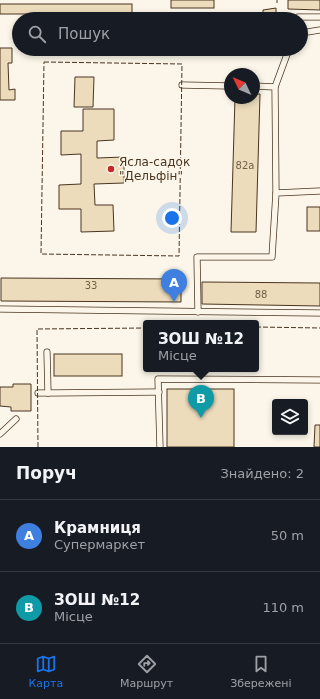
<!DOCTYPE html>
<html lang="uk">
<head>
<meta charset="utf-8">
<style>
  :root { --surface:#171b24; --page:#20242c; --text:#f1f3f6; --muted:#9ea1a6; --line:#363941; --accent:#1a73e8 }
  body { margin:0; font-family:"DejaVu Sans",sans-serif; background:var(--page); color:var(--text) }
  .controls { position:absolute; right:12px; bottom:12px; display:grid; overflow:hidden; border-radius:4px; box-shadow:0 2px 6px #0003 }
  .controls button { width:36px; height:36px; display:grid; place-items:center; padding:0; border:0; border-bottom:1px solid var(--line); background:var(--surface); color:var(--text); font:20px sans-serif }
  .compass { position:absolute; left:224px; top:68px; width:36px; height:36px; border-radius:50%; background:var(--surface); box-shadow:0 2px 6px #0003; rotate:314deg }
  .you { position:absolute; left:172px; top:218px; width:14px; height:14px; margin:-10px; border:3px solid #fff; border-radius:50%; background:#1a73e8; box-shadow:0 0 0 6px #1a73e833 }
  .badge { display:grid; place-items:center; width:26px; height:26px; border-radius:50%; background:var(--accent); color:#fff; font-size:13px; font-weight:700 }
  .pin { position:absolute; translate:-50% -33px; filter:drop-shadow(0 1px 2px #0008) }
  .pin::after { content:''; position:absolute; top:21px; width:14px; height:12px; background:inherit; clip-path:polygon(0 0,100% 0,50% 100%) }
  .popup { position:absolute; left:143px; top:320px; width:116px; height:52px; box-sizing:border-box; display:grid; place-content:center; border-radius:4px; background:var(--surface); filter:drop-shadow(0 1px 3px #0005); font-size:13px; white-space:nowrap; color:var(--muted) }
  .popup b { font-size:15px; color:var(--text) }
  .popup::after { content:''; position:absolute; left:50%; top:100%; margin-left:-8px; border:8px solid transparent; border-top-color:var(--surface) }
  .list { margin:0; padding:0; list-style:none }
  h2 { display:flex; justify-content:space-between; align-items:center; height:52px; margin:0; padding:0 16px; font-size:17px }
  h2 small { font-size:13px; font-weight:400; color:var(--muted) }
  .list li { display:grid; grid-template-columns:26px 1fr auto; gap:12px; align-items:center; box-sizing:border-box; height:72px; padding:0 16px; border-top:1px solid var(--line) }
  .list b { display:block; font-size:15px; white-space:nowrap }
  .list p { margin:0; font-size:13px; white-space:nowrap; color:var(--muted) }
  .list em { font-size:13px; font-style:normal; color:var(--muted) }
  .icon { flex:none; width:22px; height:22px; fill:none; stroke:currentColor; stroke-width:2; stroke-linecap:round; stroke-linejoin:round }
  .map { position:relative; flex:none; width:320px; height:447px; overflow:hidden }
  .search { position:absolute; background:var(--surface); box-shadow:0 2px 6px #0003; left:12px; right:12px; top:12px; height:44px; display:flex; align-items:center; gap:10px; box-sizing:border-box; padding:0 14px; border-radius:22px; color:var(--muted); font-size:15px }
  .sheet { height:196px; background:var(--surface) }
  nav { display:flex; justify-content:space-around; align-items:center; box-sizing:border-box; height:56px; border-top:1px solid var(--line); background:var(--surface); font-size:11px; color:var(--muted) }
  nav a { display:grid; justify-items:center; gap:2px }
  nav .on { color:var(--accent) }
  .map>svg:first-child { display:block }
</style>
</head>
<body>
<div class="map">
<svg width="320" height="447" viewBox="0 0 320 447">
  <rect width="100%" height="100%" fill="#fbf6e9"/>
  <g fill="#ecdcbc" stroke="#4a3520">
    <rect x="171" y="0" width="43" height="8"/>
    <path d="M 288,0 L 320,0 L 320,10 L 288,9 Z"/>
    <rect x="0" y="4" width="132" height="10"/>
    <path d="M 276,8 L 276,19 L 263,19 L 263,10 Z"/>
    <path d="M 0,48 L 12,48 L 12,63 L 8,63 L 9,90 L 15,89 L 15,100 L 0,100 Z"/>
    <path d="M 75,77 L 94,77 L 93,107 L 74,107 Z"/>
    <path d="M 254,94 L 260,94 L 256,232 L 231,232 L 235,98 L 254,98 Z"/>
    <path d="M 83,109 L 114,109 L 114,140 L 97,141 L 97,158 L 124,157 L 124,183 L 94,184 L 95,205 L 113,205 L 114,231 L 81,232 L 81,209 L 59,209 L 59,185 L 81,184 L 81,154 L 61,155 L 61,131 L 83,131 Z"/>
    <rect x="307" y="207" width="13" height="24"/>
    <path d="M 1,278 L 181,279 L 181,302 L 1,301 Z"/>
    <path d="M 202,282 L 320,283 L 320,306 L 202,304 Z"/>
    <rect x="54" y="354" width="68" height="22"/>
    <path d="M 13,384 L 31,384 L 31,411 L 11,411 L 11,407 L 0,406 L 0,387 L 13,387 Z"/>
    <rect x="167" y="389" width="67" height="58"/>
    <path d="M 315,425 L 320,425 L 320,447 L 314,447 Z"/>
  </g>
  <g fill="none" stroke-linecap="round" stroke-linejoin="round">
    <defs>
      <g id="lane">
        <path d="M 298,17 L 320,17"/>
        <path d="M 301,33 L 320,30"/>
        <path d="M 182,85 L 230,86"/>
        <path d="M 254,86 L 275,87 L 276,193"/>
        <path d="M 275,87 L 289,49"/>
        <path d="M 0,309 L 320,313"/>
        <path d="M 198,312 L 197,257 L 272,257 L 276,193 L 320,191"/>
        <path d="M 47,352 L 48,393 L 159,392"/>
        <path d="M 38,393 L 48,393"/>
        <path d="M 0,434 L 16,419"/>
        <path d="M 160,447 L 158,379 L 320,380"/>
      </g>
    </defs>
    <use href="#lane" stroke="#4a3520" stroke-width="7"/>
    <use href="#lane" stroke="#fbf6e9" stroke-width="5.5"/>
    <g stroke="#4a3520" stroke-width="1" stroke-dasharray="5 2" stroke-linecap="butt">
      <path d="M 277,3 L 277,0"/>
      <path d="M 44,62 L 182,64 L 179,256 L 41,254 Z"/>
      <path d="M 256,327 L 320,328"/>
      <path d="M 38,447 L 37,329 L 146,328"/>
    </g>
  </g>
  <circle fill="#c62828" stroke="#fbf6e9" stroke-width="1.5" cx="111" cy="169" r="4"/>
  <g text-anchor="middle" stroke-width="3" stroke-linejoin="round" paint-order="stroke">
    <g font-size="10" fill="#725f47">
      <text x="245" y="169">82а</text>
      <text x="91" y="289">33</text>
      <text x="261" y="298">88</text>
    </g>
    <g font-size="12" fill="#4a3520" stroke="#fbf6e9" text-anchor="start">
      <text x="119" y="166">Ясла-садок<tspan x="119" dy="14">"Дельфін"</tspan></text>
    </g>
  </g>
</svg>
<div class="controls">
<button><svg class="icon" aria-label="layers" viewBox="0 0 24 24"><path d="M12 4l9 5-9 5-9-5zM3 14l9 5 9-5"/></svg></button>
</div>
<svg class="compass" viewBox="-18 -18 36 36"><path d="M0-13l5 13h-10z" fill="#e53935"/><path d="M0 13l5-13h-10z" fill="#9ea1a6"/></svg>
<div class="you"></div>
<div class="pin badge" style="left:174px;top:302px;background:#3f7fe0">A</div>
<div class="pin badge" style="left:201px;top:418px;background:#0f9aa8">B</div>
<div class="popup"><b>ЗОШ №12</b>Місце</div>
<div class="search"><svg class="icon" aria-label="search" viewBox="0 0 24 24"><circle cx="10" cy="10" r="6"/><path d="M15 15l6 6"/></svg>Пошук</div>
</div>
<section class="sheet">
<h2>Поруч<small>Знайдено: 2</small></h2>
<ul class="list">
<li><span class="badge" style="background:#3f7fe0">A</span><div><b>Крамниця</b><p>Супермаркет</p></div><em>50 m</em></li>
<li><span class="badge" style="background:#0f9aa8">B</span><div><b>ЗОШ №12</b><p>Місце</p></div><em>110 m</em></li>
</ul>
</section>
<nav>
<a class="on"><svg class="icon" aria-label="map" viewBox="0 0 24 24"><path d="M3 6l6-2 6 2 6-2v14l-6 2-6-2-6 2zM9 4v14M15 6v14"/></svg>Карта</a>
<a><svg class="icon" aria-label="directions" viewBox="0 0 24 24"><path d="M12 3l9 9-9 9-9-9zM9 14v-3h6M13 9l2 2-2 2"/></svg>Маршрут</a>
<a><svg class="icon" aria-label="saved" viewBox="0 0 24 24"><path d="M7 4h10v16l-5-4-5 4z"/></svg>Збережені</a>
</nav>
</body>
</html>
